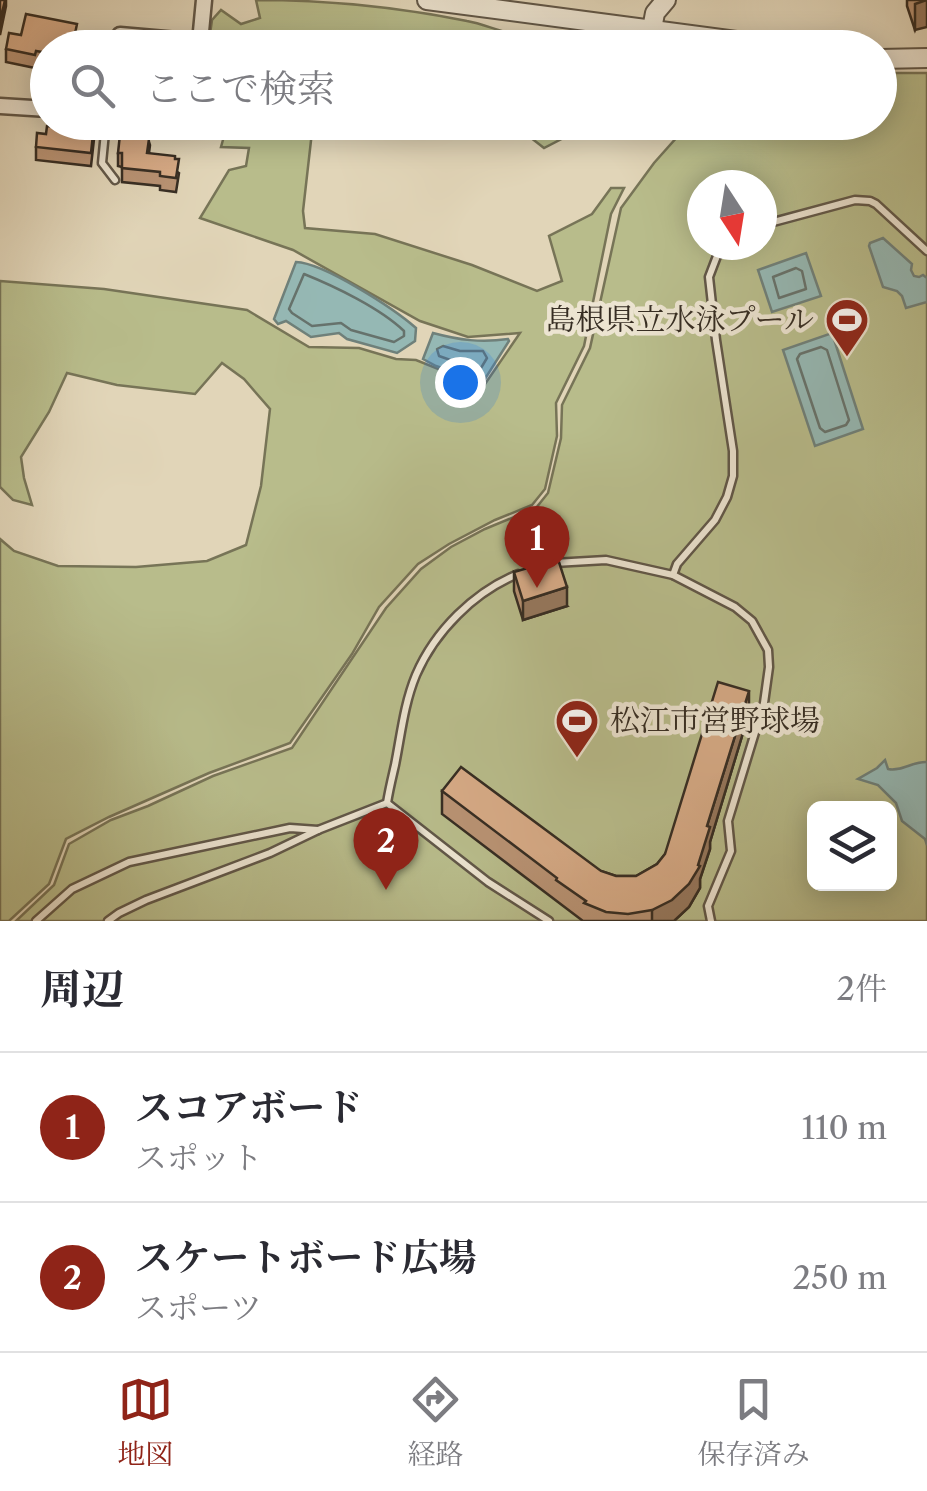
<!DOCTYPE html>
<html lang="ja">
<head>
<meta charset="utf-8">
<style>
  :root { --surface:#fff; --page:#f7f7f7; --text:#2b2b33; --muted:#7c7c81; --line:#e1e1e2; --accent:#8f2418 }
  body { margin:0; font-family:"Libre Caslon Text","Noto Serif JP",serif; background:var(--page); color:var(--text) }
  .controls { position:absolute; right:30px; bottom:30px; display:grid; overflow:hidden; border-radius:15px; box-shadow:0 5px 25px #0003 }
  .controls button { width:90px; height:90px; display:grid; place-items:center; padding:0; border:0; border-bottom:2px solid var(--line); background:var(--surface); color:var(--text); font:50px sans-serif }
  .compass { position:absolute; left:687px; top:170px; width:90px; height:90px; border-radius:50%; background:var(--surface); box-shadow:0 5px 25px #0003; rotate:168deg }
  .you { position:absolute; left:460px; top:382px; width:35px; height:35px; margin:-25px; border:8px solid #fff; border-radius:50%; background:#1a73e8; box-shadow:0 0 0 15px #1a73e833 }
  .badge { display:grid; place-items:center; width:65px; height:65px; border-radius:50%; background:var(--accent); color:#fff; font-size:32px; font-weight:700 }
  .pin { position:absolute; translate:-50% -82px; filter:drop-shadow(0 2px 5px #0008) }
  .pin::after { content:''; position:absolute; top:52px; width:35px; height:30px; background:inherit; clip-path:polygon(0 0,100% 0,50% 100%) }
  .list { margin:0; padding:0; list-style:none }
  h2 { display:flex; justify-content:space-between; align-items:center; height:130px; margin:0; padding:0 40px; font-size:42px }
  h2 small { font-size:32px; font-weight:400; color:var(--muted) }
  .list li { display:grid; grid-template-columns:65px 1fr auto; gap:30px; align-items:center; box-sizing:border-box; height:150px; padding:0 40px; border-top:2px solid var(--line) }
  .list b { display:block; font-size:38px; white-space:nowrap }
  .list p { margin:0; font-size:32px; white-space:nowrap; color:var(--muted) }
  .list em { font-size:32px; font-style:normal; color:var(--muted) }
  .icon { flex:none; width:55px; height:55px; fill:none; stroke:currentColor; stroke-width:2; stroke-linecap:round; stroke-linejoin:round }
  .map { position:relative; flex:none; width:927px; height:921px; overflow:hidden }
  .search { position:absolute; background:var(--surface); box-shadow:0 5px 25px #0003; left:30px; right:30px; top:30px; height:110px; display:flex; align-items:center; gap:25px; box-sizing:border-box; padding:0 35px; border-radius:55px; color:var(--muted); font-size:38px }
  .sheet { height:430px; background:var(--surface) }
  nav { display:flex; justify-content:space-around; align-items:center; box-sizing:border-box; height:140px; border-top:2px solid var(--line); background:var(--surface); font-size:28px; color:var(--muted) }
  nav a { display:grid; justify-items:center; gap:5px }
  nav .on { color:var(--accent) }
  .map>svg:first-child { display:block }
</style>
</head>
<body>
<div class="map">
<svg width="927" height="921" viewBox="0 0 927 921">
  <rect width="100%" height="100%" fill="#e1d5b8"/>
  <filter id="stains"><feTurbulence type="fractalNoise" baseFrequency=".002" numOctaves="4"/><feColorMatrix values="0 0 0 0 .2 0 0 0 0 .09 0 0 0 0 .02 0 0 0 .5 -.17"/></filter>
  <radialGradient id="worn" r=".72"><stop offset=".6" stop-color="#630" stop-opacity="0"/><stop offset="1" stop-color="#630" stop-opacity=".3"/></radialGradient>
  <g fill="#b8bc8b" stroke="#777457" stroke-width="2.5" fill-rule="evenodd">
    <path d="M 256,0 C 326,0 398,7 467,21 C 490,25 513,39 535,34 L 644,47 L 230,48 L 209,41 L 212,20 L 221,10 L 241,24 L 260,18 Z"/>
    <path d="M 891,73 L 927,73 L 927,921 L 16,921 L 54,885 L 69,844 L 111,820 L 148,806 L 213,776 L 292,748 L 386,608 L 421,569 L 451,547 L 485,529 L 536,508 L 548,493 L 561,438 L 562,405 L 590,348 L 621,208 L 654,163 L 687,126 L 692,122 L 880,122 L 880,88 L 893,84 ZM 702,185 L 762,185 L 762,245 L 702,245 ZM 814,808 L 890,808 L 890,884 L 814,884 Z"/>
    <path d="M 228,122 L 313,123 L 303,211 L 305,228 L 375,234 L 472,265 L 537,291 L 562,281 L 549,236 L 592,214 L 611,188 L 624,188 L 611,214 L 584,346 L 556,403 L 557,436 L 545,489 L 532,505 L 495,520 L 449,544 L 418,564 L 379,607 L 352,654 L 290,743 L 209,773 L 109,817 L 66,839 L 49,884 L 9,921 L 0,921 L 0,539 L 14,551 L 58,566 L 136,567 L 207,561 L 246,545 L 261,486 L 270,409 L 244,379 L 222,363 L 195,394 L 117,385 L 67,373 L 49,412 L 21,457 L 24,478 L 32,505 L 13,500 L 0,487 L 0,281 L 104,289 L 247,310 L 309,347 L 359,348 L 396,359 L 416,360 L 483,387 L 520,333 L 468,337 L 420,321 L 293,250 L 200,218 L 229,170 L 246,166 L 249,148 L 221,147 Z"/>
    <path d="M 512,123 L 609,123 L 579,130 L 544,148 Z"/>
  </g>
  <g fill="#95b8b4" stroke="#6f807a" stroke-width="2.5">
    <path d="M 883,238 L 912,264 L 911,270 L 914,276 L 919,277 L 923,275 L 927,278 L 927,302 L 906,308 L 902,296 L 897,291 L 883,287 L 869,246 L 870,243 Z"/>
    <path d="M 806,253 L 821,296 L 772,312 L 758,270 Z"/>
    <path d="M 296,262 C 324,263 393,308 416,328 L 415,341 L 397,353 L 347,339 L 339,333 L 311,337 L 286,321 L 278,324 L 274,319 Z"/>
    <path d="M 433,333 C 459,340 481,343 508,339 L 509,341 L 483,382 L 436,366 L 423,359 Z"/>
    <path d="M 832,333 L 863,429 L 815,446 L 783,350 Z"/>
    <path d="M 885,760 L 888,769 C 902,772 913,761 927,762 L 927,845 L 925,839 L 902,821 L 896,803 L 878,785 L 858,779 L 877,768 Z"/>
  </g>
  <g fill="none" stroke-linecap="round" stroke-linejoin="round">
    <g stroke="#66726c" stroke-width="2.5">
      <path d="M 796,268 L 802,271 L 806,289 L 779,298 L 773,277 Z"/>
      <path d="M 304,274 C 334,286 380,308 404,331 L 404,336 L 394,342 L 351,330 L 341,323 L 312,326 L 292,313 L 289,309 Z"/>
      <path d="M 443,346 L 460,351 L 483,351 L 487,358 L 481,368 L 476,369 L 439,356 L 437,349 Z"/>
      <path d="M 821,347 L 827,350 L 849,420 L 846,425 L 825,432 L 820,428 L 797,359 L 800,354 Z"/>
    </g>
    <defs>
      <g id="service">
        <path d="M 106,122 L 102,163 L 115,180"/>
        <path d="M 762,225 L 855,200 L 870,201 L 876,204 L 927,251"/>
        <path d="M 554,563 L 606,560 L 673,575 L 735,607 L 752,621 L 768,650 L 769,667 L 764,703 L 728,821 L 731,851 L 708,906 L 711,921"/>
        <path d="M 673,575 L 677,564 L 715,520 L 727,497 L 733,476 L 733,451 L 716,340 L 709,277 L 717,256 L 729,245"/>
        <path d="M 387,803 C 389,790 392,778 395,765 C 401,735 404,704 416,675 C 435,631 474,592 518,574"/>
        <path d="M 387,803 L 488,882 L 549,921"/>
        <path d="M 36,921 L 72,889 L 129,862 L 290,828 L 318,830"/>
        <path d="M 108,921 L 119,913 L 146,900 L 270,853 L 318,830 L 387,803"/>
      </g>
      <g id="minor">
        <path d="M 119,48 L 120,35 L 200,42 L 204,0"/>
        <path d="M 0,106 L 48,109"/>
      </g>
      <g id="tertiary">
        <path d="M 427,0 L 789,48"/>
        <path d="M 652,29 L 655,13 L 666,0"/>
        <path d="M 880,59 L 927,58"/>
      </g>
    </defs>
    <use href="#service" stroke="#615748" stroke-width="11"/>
    <use href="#minor" stroke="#615748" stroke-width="19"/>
    <use href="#tertiary" stroke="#615748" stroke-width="22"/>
    <use href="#service" stroke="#ece4d1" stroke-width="6"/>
    <use href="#minor" stroke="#ece4d1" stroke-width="14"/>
    <use href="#tertiary" stroke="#ece4d1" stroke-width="18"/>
  </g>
  <g fill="#b99374" stroke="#362d23" stroke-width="2.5">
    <path d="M 907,0 L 927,0 L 915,30 L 907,6 Z"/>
    <path d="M 21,35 L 77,37 L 48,48 L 48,66 L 36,64 L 35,68 L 6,62 L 6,49 Z"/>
    <path d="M 146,132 L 150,145 L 149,153 L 179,173 L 176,192 L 160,190 L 160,186 L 122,182 L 122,167 L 118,166 L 118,153 Z"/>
    <path d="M 94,139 L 91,166 L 36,160 L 36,147 Z"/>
    <path d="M 514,572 L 567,606 L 523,620 L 514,591 Z"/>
    <path d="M 749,713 L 710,842 L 710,849 L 700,879 L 700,888 L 689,907 L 674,921 L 583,921 L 442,814 L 442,791 L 601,871 L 616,876 L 636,876 L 657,864 L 665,854 Z"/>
  </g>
  <g fill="#96785e" stroke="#362d23" stroke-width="2.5">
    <path d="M 5,0 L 6,0 L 6,6 L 0,35 L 0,22 Z"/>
    <path d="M 927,0 L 927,27 L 915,30 L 915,4 Z"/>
    <path d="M 567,587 L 567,606 L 523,620 L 523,601 Z"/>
    <path d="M 749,691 L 749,713 L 710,842 L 710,849 L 700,879 L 700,888 L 689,907 L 674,921 L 652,921 L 652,910 L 698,865 L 707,826 Z"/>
  </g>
  <g fill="#d7ab87" stroke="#362d23" stroke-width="2.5">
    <path d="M 0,0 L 5,0 L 0,22 Z"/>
    <path d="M 26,14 L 77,24 L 72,48 L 48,48 L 48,53 L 36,51 L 35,55 L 6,49 L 9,33 L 21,35 Z"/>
    <path d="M 57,122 L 94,125 L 91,153 L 36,147 L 37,133 L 46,134 L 47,126 L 57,127 Z"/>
    <path d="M 121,125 L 146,128 L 146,132 L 150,132 L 147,153 L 175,156 L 175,159 L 179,159 L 176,178 L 160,176 L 160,172 L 122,168 L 122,153 L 118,153 Z"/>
    <path d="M 558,559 L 567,587 L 523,601 L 514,572 Z"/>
    <path d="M 718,682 L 749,691 L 707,826 L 710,827 L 698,865 L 700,866 L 689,884 L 672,900 L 652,910 L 628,914 L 606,912 L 584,903 L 586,901 L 556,880 L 557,878 L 442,791 L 461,767 L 601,871 L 616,876 L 636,876 L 657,864 L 665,854 Z"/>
  </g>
  <defs>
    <symbol id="stadium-pin" viewBox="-11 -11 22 30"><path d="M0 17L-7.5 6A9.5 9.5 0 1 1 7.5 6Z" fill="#8f2418" stroke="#ece4d1"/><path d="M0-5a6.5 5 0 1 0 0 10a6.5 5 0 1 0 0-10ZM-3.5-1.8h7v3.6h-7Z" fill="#fff"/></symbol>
  </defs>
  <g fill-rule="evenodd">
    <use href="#stadium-pin" x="822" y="295" width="50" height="68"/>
    <use href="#stadium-pin" x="552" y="696" width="50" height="68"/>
  </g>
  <g text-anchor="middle" stroke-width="9" stroke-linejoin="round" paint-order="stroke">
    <g font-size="30" fill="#362d23" stroke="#ece4d1" text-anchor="end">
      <text x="814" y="330">島根県立水泳プール</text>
      <text x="610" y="731" text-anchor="start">松江市営野球場</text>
    </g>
  </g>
  <rect width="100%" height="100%" filter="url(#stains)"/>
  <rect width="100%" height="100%" fill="url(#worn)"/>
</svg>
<div class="controls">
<button><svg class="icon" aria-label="layers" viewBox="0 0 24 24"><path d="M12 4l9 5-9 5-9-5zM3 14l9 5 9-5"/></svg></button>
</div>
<svg class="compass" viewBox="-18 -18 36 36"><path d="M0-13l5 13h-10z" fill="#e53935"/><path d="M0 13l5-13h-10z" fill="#7c7c81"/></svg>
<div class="you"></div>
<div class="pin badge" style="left:537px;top:588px">1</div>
<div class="pin badge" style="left:386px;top:890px">2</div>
<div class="search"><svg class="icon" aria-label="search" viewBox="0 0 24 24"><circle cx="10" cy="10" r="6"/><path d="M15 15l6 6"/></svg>ここで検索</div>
</div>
<section class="sheet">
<h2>周辺<small>2件</small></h2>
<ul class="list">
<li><span class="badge">1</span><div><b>スコアボード</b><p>スポット</p></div><em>110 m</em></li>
<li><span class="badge">2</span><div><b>スケートボード広場</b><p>スポーツ</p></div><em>250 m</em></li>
</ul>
</section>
<nav>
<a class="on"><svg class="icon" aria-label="map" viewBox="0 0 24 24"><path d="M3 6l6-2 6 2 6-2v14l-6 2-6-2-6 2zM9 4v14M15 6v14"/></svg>地図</a>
<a><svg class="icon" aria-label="directions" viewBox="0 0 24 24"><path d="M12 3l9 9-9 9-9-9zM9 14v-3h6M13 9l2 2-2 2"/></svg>経路</a>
<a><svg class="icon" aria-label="saved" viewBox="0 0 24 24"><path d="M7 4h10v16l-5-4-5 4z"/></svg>保存済み</a>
</nav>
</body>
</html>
